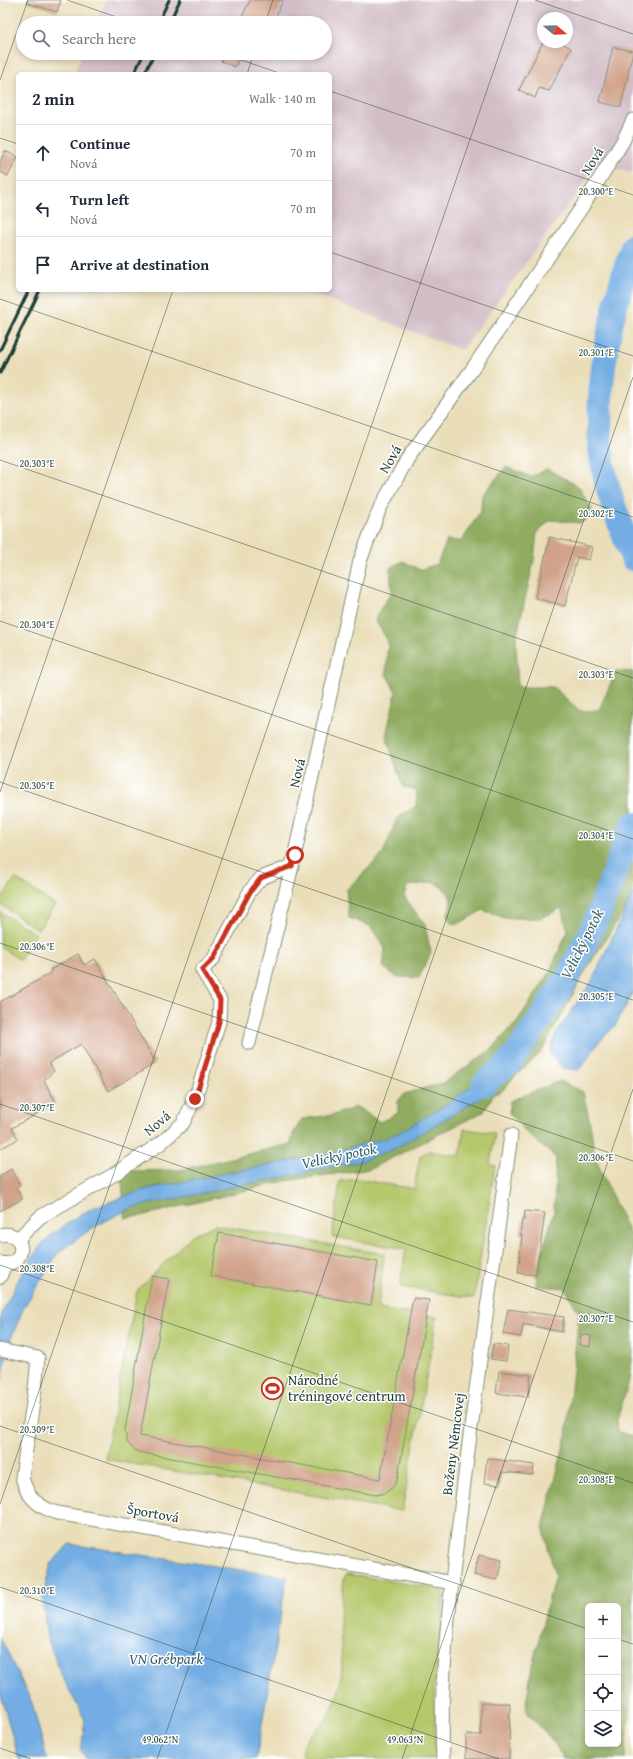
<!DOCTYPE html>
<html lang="en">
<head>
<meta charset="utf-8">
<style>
  :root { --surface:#fff; --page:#f2f2f3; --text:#1f2937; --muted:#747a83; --line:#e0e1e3 }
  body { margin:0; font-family:"Gentium Book Plus",serif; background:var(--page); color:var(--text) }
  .controls { position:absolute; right:12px; bottom:12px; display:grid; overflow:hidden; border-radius:6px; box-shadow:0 2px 6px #0003 }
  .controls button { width:36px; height:36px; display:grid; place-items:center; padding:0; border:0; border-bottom:1px solid var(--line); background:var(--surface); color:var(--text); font:20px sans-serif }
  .compass { position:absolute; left:537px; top:12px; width:36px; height:36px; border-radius:50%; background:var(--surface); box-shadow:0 2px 6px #0003; rotate:109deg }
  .stop { position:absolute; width:12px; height:12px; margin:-9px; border:3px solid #c8321e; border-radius:50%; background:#fff }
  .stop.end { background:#c8321e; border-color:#fff; box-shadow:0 1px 4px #0008 }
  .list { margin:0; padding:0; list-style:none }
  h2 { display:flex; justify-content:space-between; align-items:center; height:52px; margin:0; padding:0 16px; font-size:17px }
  h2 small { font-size:13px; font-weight:400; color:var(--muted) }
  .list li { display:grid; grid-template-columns:26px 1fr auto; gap:12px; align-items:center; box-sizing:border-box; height:56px; padding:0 16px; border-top:1px solid var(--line) }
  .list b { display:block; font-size:15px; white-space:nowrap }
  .list p { margin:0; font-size:13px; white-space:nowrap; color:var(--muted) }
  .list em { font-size:13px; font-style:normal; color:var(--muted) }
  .icon { flex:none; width:22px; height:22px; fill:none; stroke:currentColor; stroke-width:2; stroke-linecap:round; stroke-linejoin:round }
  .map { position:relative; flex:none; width:633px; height:1759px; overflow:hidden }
  .search { position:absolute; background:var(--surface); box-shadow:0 2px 6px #0003; left:16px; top:16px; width:316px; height:44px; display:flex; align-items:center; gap:10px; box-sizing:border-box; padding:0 14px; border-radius:22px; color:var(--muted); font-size:15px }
  .panel { position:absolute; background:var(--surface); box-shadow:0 2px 6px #0003; left:16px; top:72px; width:316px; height:220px; border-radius:6px }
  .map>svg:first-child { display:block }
</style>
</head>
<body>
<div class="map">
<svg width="633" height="1759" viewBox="0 0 633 1759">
  <rect width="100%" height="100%" fill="#fff"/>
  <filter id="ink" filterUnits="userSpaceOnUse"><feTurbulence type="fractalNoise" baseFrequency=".025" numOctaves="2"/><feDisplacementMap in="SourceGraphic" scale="8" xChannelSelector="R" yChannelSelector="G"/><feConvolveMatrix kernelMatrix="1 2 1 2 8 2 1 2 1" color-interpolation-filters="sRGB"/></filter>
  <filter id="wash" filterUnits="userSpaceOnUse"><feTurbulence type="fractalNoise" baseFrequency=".012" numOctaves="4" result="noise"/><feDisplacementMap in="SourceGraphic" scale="16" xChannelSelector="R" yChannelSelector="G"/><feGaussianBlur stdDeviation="0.9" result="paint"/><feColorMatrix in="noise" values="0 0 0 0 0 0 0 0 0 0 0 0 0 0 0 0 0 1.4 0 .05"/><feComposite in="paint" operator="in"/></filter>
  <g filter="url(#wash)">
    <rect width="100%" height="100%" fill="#eadeb9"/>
    <path fill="#d2bdc6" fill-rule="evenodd" d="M 106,0 L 633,0 L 633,173 L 598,164 L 462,350 L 303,290 L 330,290 L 330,74 L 74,74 L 83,53 L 325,53 L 325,23 L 96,23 ZM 543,18 L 567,18 L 567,42 L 543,42 Z"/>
    <g fill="#b5c86c" stroke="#6a8250">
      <path d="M 15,878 L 55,905 L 38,930 L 0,904 L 0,901 Z"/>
      <path d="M 0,912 L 36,934 L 20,960 L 0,947 Z"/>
      <path d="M 464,1129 L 495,1133 L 490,1164 L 495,1166 L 474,1298 L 400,1287 L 406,1249 L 332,1237 L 340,1181 L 358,1179 L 414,1189 L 420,1156 L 428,1151 L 460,1156 Z"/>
      <path d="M 215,1225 L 384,1254 L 378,1309 L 437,1317 L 402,1511 L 105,1459 L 137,1291 L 191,1236 Z"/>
      <path d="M 347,1574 L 438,1589 L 443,1593 L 444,1599 L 434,1693 L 436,1759 L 306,1759 C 292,1747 317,1731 325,1721 C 330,1714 333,1706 336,1699 C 346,1675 340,1645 340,1620 C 340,1606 343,1591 344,1577 Z"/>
    </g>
    <g fill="#90ac60" stroke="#58744a" fill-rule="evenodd">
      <path d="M 506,467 L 531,477 L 547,469 L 578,486 L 592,509 L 590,516 L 581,523 L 551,520 L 537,532 L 534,560 L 516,639 L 518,687 L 553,687 L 580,711 L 599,710 L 616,671 L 633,672 L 631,786 L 633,788 L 633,893 L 626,907 L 586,970 L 541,1053 L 513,1078 L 502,1091 L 494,1094 L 483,1112 L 370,1169 L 284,1181 L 141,1216 L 125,1218 L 122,1180 L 130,1171 L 180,1170 L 291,1144 L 293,1134 L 302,1119 L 333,1115 L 357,1107 L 380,1122 L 398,1113 L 398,1101 L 404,1094 L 443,1083 L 492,1049 L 518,1020 L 547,977 L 568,931 L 561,908 L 541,918 L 505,918 L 483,910 L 458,924 L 452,923 L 447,916 C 455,896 450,893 434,882 L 407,886 L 404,896 L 425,925 L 431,953 L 419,978 L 397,977 L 383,967 L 385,948 L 370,926 L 349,918 L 346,890 L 383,854 L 397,818 L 416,806 L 417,790 L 403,787 L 386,736 L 396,692 L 386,674 L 388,641 L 375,620 L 382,606 L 392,592 L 390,568 L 403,561 L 420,570 L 437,564 L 447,540 L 462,541 L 481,510 L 482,495 Z"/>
      <path d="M 560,1081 L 583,1092 L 590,1123 L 595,1158 L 633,1242 L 633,1353 L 630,1378 L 617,1420 L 618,1432 L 633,1436 L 633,1675 L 625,1759 L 563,1759 L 554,1742 L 525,1710 L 532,1666 L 555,1575 L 543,1527 L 566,1437 L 579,1313 L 565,1288 L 536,1286 L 537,1272 L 554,1211 L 556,1158 L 528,1134 L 509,1113 L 510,1101 ZM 588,1606 L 618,1606 L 618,1744 L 588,1744 Z"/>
    </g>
    <g fill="#73ade3" stroke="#49758c">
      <path d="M 633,893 L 633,993 L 615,1026 L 598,1043 L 583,1065 L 578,1070 L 562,1068 L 550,1053 L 555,1035 L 592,981 Z"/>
      <path d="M 504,1056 L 513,1064 L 479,1099 L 394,1149 L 361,1161 L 144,1205 L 129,1209 L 94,1227 L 58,1253 L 24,1307 L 10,1341 L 0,1388 L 0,1320 L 5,1306 L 25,1267 L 41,1245 L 51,1235 L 81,1214 L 95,1207 L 146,1189 L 330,1153 L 383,1139 L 398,1133 L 444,1106 L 475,1084 Z"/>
      <path d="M 69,1544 L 287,1577 L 256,1759 L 86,1759 L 81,1751 L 85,1720 L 61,1674 L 47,1637 L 42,1598 L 51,1564 Z"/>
      <path d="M 0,1637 L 32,1703 L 47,1759 L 19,1759 L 0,1693 Z"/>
    </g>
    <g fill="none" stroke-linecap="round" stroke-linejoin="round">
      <g stroke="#73ade3" stroke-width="25">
        <path d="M 633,246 C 611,309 595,385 601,451 C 605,489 620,524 633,559"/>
        <path d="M 484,1084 L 511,1061 L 538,1023 L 570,973 L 597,918 L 633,824"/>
      </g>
    </g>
    <g id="blocks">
      <g fill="#d1a38a">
        <path d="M 27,0 L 61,0 L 57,12 L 27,3 Z"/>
        <path d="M 250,0 L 283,0 L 273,23 L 239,23 Z"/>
        <path d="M 543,42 L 560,42 L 571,48 L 549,91 L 539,88 L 535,98 L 519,90 Z"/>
        <path d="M 613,47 L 633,51 L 621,107 L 600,102 Z"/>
        <path d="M 225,53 L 241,53 L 235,67 L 221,61 Z"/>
        <path d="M 5,151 L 18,157 L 8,176 L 0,172 L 0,162 Z"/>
        <path d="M 550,537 L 592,547 L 589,560 L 577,557 L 565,606 L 535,598 Z"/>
        <path d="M 78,954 L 84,965 L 95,959 L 156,1063 L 108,1091 L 81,1044 L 49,1063 L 54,1071 L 44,1080 L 56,1103 L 12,1128 L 18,1139 L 0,1149 L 0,1002 L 51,973 L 50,970 Z"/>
        <path d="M 11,1169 L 20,1185 L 16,1187 L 22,1199 L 0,1211 L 0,1176 Z"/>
        <path d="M 525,1211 L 545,1213 L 536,1275 L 518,1273 L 522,1235 L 520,1235 L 522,1220 L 524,1220 Z"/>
        <path d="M 219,1233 L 378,1262 L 371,1305 L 211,1276 Z"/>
        <path d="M 152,1276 L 169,1279 L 140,1436 L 380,1479 L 413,1298 L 429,1300 L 397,1481 L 393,1487 L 385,1493 L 376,1495 L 138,1452 L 131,1447 L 127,1442 L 125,1430 Z"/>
        <path d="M 508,1309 L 564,1317 L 562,1332 L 523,1324 L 521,1337 L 503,1334 Z"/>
        <path d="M 581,1334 L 591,1336 L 590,1347 L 579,1345 Z"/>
        <path d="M 493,1344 L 508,1346 L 506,1361 L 491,1359 Z"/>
        <path d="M 499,1371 L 531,1375 L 528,1397 L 496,1393 Z"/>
        <path d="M 487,1458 L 534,1465 L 533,1475 L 502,1472 L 500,1485 L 484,1483 Z"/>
        <path d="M 479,1555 L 502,1560 L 497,1580 L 474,1575 Z"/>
        <path d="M 481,1703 L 510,1703 L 509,1759 L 466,1759 L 466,1735 L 481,1735 Z"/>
      </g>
    </g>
  </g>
  <g filter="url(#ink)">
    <use href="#blocks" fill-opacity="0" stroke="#848e76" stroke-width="1"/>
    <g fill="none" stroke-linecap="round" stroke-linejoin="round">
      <defs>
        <g id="street">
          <path d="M 249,1043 L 292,866 L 360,561 L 380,508 L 408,458 L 471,371 L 582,207 L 623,141 L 633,120"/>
          <path d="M 0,1235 C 27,1228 28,1269 0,1263"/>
          <path d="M 18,1239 L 40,1217 L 113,1175 L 161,1143 L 183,1123 L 195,1099 L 219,1022 L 220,1000 L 202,970 L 214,958 L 250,891 L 261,878 L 292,866"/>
          <path d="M 0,1277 L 5,1264"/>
          <path d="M 0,1350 L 38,1358 L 35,1389 L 22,1477 C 27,1497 38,1507 57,1513 L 453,1583"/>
          <path d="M 443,1759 C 439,1674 451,1591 461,1507 C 476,1383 494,1259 511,1135"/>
        </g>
      </defs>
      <use href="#street" stroke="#848e76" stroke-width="15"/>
      <use href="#street" stroke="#fff" stroke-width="13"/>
      <g stroke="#1f3d34" stroke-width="3">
        <path d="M 158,23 L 169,0"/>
        <path d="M 169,23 L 180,0"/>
        <path d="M 134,74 L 144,53"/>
        <path d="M 144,74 L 155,53"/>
        <path d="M 0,350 L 29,290"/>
        <path d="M 0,373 L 40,290"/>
      </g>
    </g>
  </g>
  <g fill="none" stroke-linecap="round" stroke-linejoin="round" filter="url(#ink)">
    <path stroke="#c8321e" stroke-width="5" d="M 195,1099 L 219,1022 L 220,1000 L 202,970 L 214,958 L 250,892 L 261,878 L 292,866 L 295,855"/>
  </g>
  <path fill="none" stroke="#1f3d34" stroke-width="1" stroke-opacity="0.45" d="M 67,0 L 134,23M 535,0 L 633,34M 265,23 L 273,0M 221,53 L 282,74M 247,74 L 254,53M 0,80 L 28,0M 330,91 L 633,195M 0,138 L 18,144M 330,252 L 633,356M 0,299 L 633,517M 0,460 L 633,678M 0,621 L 633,839M 0,782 L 633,1000M 0,792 L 173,290M 0,943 L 633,1161M 0,1104 L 633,1322M 0,1265 L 633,1483M 0,1426 L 588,1629M 0,1504 L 518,0M 0,1587 L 499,1759M 618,1639 L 633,1644M 0,1748 L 31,1759M 157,1759 L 633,377M 402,1759 L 633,1089"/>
  <defs>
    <symbol id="stadium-ring" viewBox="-11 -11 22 22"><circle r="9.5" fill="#fff" stroke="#c8321e" stroke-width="1.5"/><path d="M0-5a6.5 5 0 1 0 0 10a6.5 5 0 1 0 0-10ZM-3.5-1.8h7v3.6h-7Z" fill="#c8321e"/></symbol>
  </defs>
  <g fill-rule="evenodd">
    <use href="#stadium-ring" x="260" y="1376" width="25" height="25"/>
  </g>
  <g text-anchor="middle" stroke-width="3" stroke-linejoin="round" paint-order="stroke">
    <g font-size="14" fill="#1f3d34" stroke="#fff">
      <text transform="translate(592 161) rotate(-58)" y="5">Nová</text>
      <text transform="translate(390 459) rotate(-59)" y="5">Nová</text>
      <text transform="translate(297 773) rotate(-77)" y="5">Nová</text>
      <text transform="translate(157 1123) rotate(-41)" y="5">Nová</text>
      <text transform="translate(453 1444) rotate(-83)" y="5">Boženy Němcovej</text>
      <text transform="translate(153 1513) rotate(10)" y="5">Športová</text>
    </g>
    <g font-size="14" fill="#1f3d34" stroke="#fff" text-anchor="start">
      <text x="288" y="1385">Národné<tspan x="288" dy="16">tréningové centrum</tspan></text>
    </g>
    <g font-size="15" font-style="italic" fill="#385f69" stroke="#fff">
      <text transform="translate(582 944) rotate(-63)" y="5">Velický potok</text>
      <text transform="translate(339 1156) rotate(-12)" y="5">Velický potok</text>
      <text x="166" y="1664">VN Grébpark</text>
    </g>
  </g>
  <g font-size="10" text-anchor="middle" fill="#1f3d34" stroke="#fff" stroke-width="3" stroke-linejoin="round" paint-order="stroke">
    <text x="596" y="195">20.300°E</text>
    <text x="596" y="356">20.301°E</text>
    <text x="37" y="467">20.303°E</text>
    <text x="596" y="517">20.302°E</text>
    <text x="37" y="628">20.304°E</text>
    <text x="596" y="678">20.303°E</text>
    <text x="37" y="789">20.305°E</text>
    <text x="596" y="839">20.304°E</text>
    <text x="37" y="950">20.306°E</text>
    <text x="596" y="1000">20.305°E</text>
    <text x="37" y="1111">20.307°E</text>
    <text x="596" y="1161">20.306°E</text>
    <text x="37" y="1272">20.308°E</text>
    <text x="596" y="1322">20.307°E</text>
    <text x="37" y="1433">20.309°E</text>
    <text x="596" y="1483">20.308°E</text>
    <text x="37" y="1594">20.310°E</text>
    <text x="160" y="1743">49.062°N</text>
    <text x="405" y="1743">49.063°N</text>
  </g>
</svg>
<div class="controls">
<button>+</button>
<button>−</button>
<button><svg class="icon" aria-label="locate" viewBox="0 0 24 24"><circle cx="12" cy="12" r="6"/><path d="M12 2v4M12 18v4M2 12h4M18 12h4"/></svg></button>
<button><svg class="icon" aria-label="layers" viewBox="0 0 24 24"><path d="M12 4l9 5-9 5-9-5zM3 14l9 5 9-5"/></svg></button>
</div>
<svg class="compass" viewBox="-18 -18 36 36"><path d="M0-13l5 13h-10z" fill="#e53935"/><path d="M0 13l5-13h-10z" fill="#747a83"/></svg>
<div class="stop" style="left:295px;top:855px"></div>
<div class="stop end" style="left:195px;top:1099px"></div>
<div class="search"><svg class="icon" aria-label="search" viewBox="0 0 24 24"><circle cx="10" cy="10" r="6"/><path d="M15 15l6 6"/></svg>Search here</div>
<section class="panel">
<h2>2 min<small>Walk · 140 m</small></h2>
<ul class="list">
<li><svg class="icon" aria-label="ahead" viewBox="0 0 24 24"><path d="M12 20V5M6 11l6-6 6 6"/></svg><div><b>Continue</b><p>Nová</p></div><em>70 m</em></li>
<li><svg class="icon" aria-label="left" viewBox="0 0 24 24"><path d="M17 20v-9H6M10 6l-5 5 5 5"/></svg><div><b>Turn left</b><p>Nová</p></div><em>70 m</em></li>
<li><svg class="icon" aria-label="arrive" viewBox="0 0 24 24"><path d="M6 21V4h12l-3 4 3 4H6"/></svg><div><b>Arrive at destination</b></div></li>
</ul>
</section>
</div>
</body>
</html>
